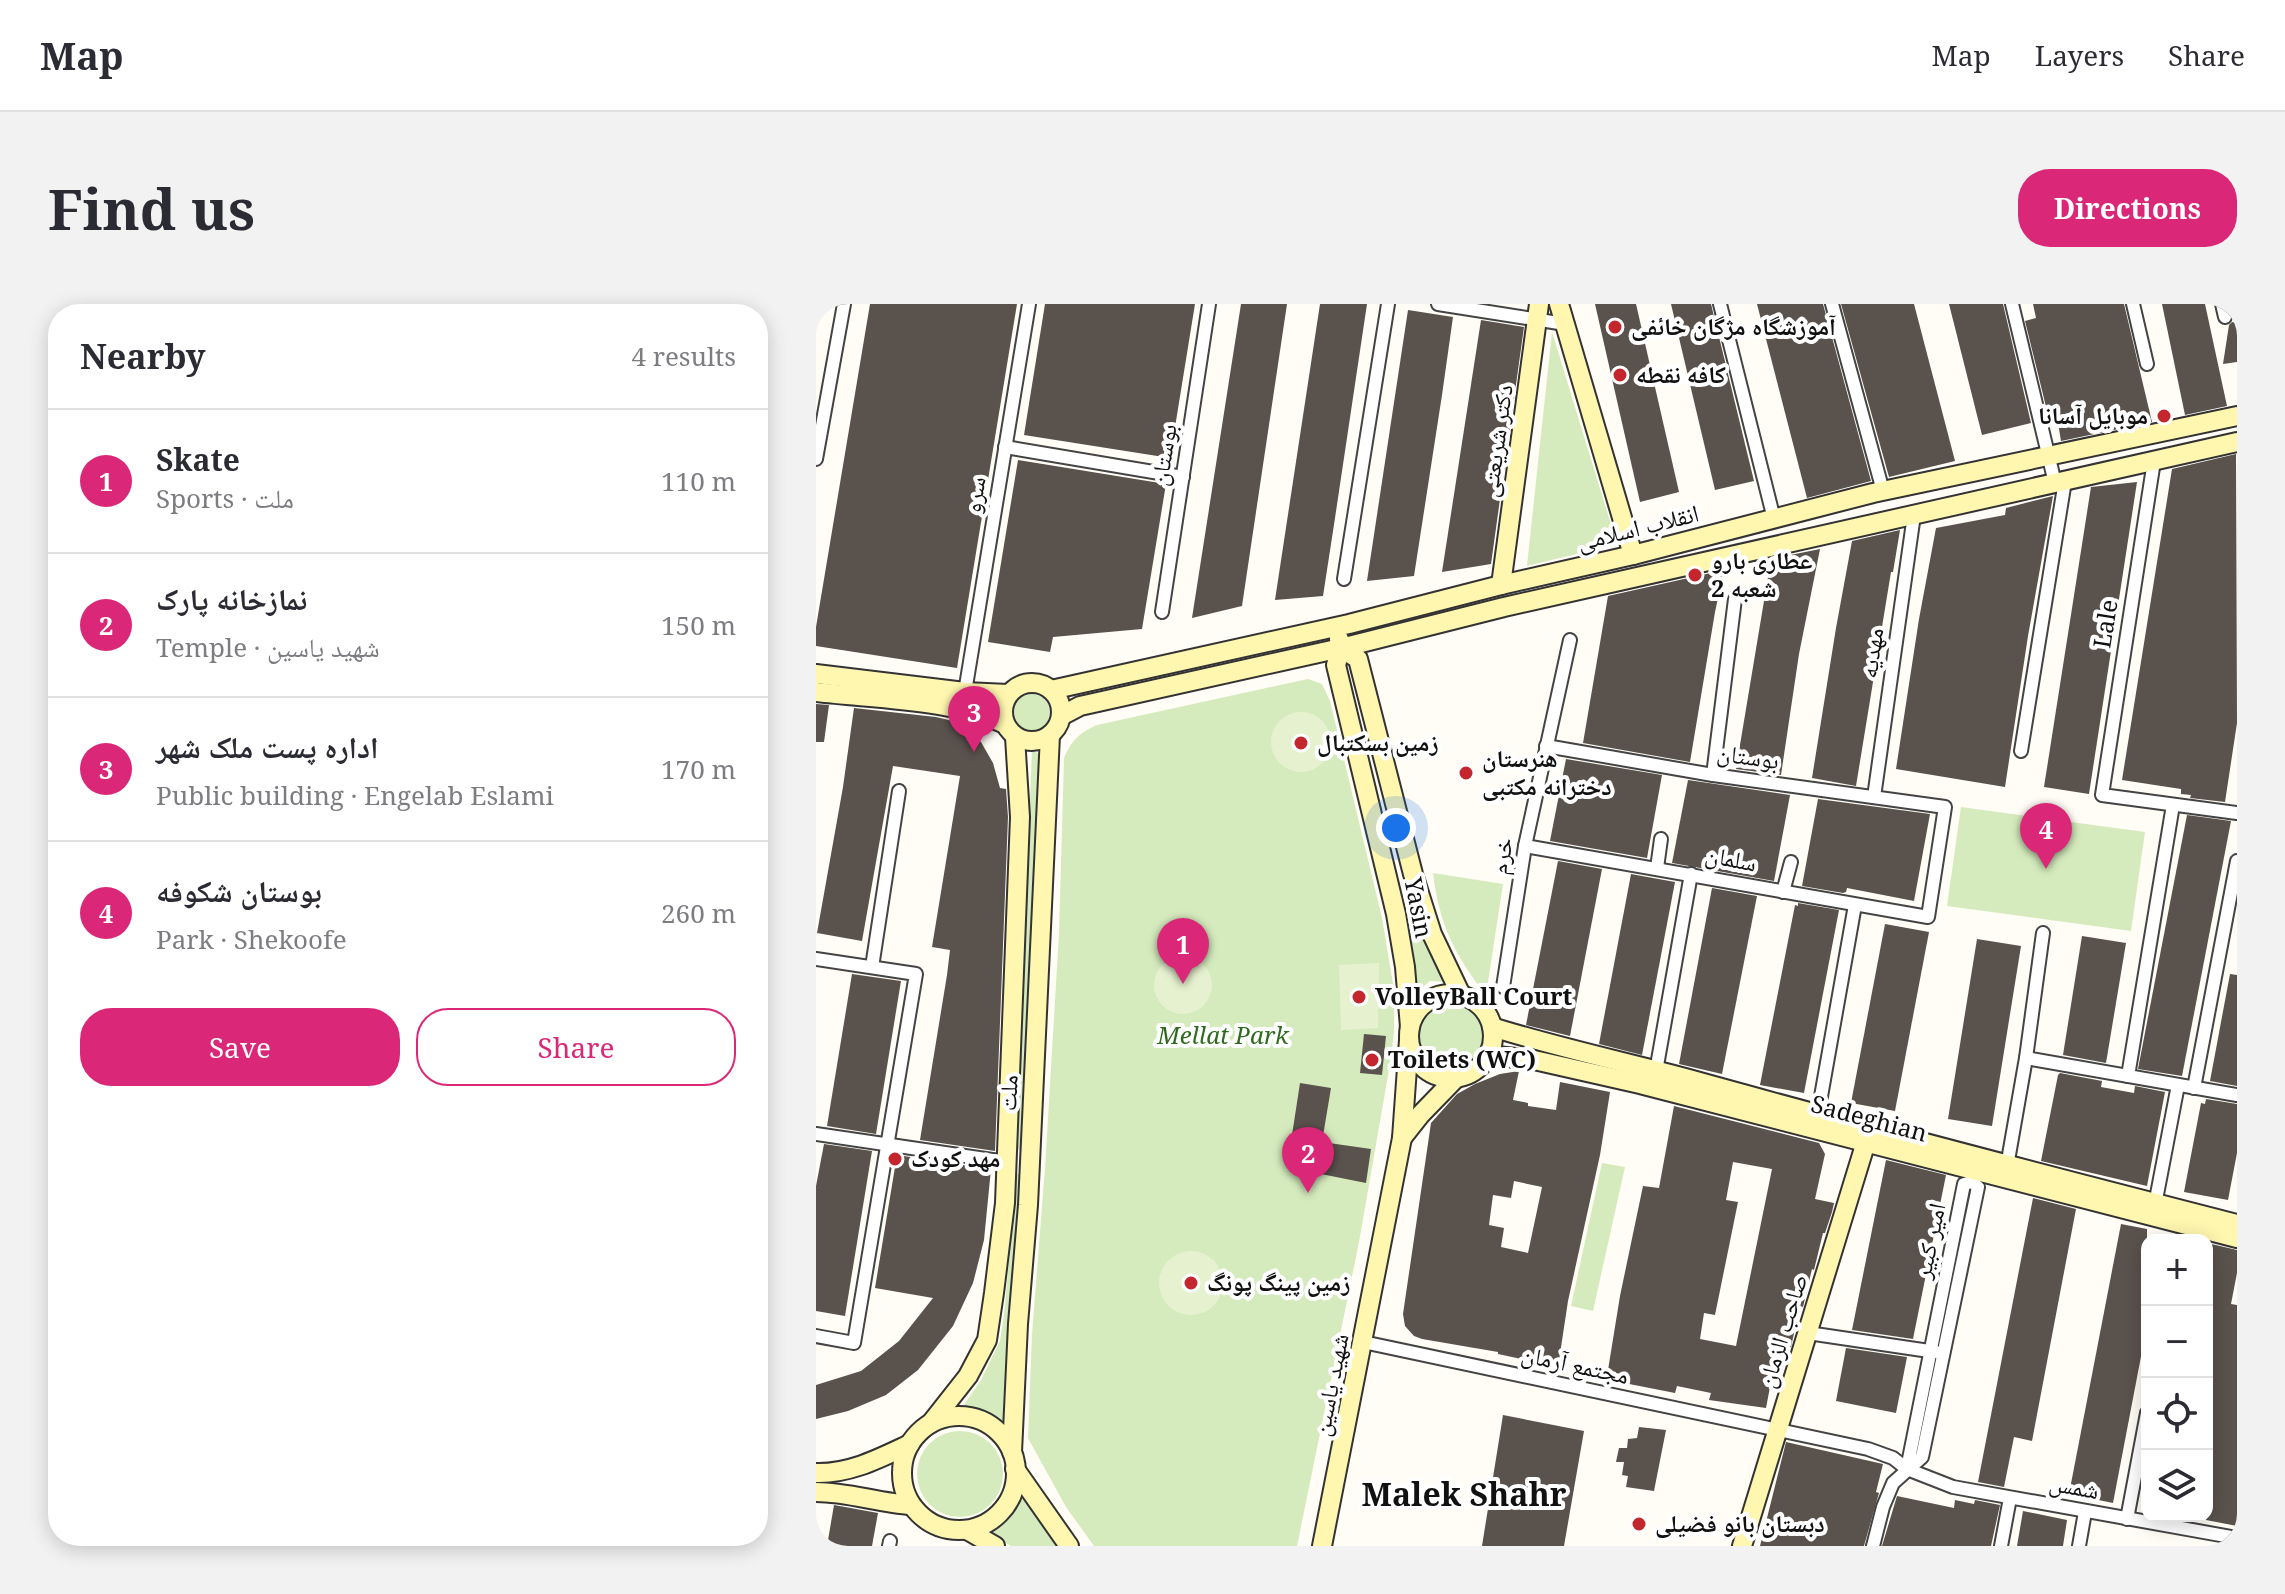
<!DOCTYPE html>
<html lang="en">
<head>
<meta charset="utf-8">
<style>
  :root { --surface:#fff; --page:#f2f2f3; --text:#2b2b33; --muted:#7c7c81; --line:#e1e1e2; --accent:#db2777 }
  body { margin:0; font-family:"Noto Serif","Noto Naskh Arabic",serif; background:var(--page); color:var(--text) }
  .controls { position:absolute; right:24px; bottom:24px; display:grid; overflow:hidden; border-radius:16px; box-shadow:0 4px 20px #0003 }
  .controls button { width:72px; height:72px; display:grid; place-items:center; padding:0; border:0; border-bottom:2px solid var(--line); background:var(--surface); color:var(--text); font:40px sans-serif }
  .you { position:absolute; left:580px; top:524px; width:28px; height:28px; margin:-20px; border:6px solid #fff; border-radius:50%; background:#1a73e8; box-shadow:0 0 0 12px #1a73e833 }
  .badge { display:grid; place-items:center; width:52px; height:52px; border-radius:50%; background:var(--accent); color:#fff; font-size:26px; font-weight:700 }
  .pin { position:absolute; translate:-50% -66px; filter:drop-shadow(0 2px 4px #0008) }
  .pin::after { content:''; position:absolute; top:42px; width:28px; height:24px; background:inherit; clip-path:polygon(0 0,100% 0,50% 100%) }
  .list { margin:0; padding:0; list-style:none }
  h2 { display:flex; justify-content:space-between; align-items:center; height:104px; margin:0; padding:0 32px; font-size:34px }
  h2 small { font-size:26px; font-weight:400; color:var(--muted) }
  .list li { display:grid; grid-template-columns:52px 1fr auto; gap:24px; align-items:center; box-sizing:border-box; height:144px; padding:0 32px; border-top:2px solid var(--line) }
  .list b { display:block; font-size:30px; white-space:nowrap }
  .list p { margin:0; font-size:26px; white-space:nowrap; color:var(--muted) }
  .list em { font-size:26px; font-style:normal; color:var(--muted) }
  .actions { display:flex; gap:16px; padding:24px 32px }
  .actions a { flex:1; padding:18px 0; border:2px solid var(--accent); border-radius:32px; text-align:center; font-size:28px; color:var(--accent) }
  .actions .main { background:var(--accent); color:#fff }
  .icon { flex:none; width:44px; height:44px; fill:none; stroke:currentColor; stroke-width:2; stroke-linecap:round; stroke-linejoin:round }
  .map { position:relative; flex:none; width:1421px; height:1242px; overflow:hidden; border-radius:32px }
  header { display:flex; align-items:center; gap:48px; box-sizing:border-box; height:112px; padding:0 40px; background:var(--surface); border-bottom:2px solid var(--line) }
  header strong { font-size:38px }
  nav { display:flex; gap:44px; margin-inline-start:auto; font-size:28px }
  .intro { display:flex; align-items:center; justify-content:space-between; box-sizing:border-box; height:192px; padding:0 48px }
  h1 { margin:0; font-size:56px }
  .button { padding:20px 36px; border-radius:32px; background:var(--accent); color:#fff; font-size:28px; font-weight:700 }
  main { display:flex; gap:48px; padding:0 48px }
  aside { flex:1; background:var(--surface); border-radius:32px; box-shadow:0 4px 20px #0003 }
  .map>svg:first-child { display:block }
</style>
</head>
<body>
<header>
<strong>Map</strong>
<nav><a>Map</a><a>Layers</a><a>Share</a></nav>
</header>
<div class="intro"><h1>Find us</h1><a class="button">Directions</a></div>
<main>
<aside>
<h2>Nearby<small>4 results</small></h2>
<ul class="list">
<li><span class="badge">1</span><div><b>Skate</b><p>Sports · ملت</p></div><em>110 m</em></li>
<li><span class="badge">2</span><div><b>نمازخانه پارک</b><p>Temple · شهید یاسین</p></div><em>150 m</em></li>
<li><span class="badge">3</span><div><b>اداره پست ملک شهر</b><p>Public building · Engelab Eslami</p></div><em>170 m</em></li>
<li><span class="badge">4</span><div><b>بوستان شکوفه</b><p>Park · Shekoofe</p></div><em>260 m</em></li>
</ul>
<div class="actions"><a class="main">Save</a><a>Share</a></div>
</aside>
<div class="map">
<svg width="1421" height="1242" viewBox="0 0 1421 1242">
  <rect width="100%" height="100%" fill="#fffdf5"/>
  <g fill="#d5ebbd">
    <path d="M 736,28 L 801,240 L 711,262 Z"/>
    <path d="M 492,375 L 506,380 L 514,397 L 566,614 L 578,686 L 578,728 L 574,760 L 543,938 L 481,1242 L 278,1242 L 250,1203 L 212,1134 L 216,1030 L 229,864 L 243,630 L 248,454 C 256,436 263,429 281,421 Z"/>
    <circle cx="215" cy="409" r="19"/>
    <path d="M 216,446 L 223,450 L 224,477 L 208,846 L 204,847 L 200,841 Z"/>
    <path d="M 1145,503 L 1329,528 L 1315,627 L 1131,602 Z"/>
    <path d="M 617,569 L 687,580 L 670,691 C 639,652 623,620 617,569 Z"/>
    <path d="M 590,590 L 631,678 L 614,677 L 602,687 Z"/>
    <circle cx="635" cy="732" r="36"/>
    <path d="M 786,859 L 809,863 L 777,1007 L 755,1002 Z"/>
    <path d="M 201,870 L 206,870 L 208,874 L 189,1097 L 190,1125 C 176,1113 164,1108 146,1104 L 165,1076 L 184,1037 L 188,1011 Z"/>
    <circle cx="144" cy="1170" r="43"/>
    <path d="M 206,1188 L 242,1242 L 195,1242 L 170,1228 L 191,1216 Z"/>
  </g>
  <g fill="#e6f2cf">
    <circle cx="485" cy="438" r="30"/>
    <circle cx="367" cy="681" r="29"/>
    <path d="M 563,659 L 562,724 L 525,726 L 523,661 Z"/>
    <circle cx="375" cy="979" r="32"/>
  </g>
  <g fill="#5a524d" fill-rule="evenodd">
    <path d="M 54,0 L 201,0 L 141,364 L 0,342 L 0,323 Z"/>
    <path d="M 229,0 L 379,0 L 354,154 L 208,131 Z"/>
    <path d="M 425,0 L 471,0 L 426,302 L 376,314 Z"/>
    <path d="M 504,0 L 551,0 L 519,214 L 507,292 L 459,296 Z"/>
    <path d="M 779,0 L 820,0 L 863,188 L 824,198 Z"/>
    <path d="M 855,0 L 895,0 L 938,177 L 899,186 Z"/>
    <path d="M 941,0 L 1007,0 L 1055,177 L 991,194 Z"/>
    <path d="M 1025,0 L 1098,0 L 1139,157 L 1073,173 Z"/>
    <path d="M 1133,0 L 1187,0 L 1215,119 L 1166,131 Z"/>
    <path d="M 1217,0 L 1308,0 L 1336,118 L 1245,137 L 1241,113 L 1233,115 L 1209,17 L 1220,14 Z"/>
    <path d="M 1346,0 L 1389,0 L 1411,102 L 1369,111 Z"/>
    <path d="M 592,6 L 637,13 L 626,91 L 598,272 L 551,277 Z"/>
    <path d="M 665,16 L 708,23 L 675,260 L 626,268 Z"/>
    <path d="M 1416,18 L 1421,19 L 1421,58 L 1407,60 L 1413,21 Z"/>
    <path d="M 1420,150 L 1421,419 L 1409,498 L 1374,494 L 1375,491 L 1365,490 L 1365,485 L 1306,476 L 1356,165 Z"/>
    <path d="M 202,156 L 350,180 L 326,325 L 237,333 L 234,348 L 172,338 Z"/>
    <path d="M 1321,178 L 1273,490 L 1228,483 L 1275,183 Z"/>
    <path d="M 1237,192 L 1212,332 L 1189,483 L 1080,465 L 1103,315 L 1120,224 L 1189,211 L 1190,204 Z"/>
    <path d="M 1084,226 L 1077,268 L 1075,268 L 1040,482 L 996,474 L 1020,324 L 1036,237 Z"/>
    <path d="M 1004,245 L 983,350 L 965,471 L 920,465 L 955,255 Z"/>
    <path d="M 908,266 L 899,308 L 874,458 L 767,439 L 792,292 Z"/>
    <path d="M 0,400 L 13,401 L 8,438 L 0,438 Z"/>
    <path d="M 38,404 L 120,413 L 141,418 L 165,438 L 177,459 L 184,484 L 190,485 L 192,513 L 179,847 L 104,836 L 131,671 L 134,646 L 116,643 L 144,472 L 77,462 L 46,637 L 1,629 L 27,483 Z"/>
    <path d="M 750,455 L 846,471 L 831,554 L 734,537 Z"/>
    <path d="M 872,476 L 974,491 L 958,577 L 856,559 Z"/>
    <path d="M 1002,495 L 1114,510 L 1098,597 L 1031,584 L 1030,588 L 1027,589 L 986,582 Z"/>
    <path d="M 1371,511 L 1415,517 L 1366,772 L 1322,765 Z"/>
    <path d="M 742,557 L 786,565 L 754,732 L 710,721 Z"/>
    <path d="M 815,570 L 859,578 L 826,751 L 783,740 Z"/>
    <path d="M 896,584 L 941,592 L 906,770 L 863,760 Z"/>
    <path d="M 982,599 L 1023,606 L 988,789 L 944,781 L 979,601 L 982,602 Z"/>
    <path d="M 1069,620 L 1113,628 L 1079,807 L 1035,799 Z"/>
    <path d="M 1266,632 L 1310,639 L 1290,759 L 1247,751 Z"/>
    <path d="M 1161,635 L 1205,642 L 1176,822 L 1132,815 Z"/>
    <path d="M 36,670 L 85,677 L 60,830 L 11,822 Z"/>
    <path d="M 1414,670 L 1421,671 L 1421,782 L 1394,777 Z"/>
    <path d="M 548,730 L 570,732 L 566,771 L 544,769 Z"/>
    <path d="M 703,767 L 697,796 L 712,799 L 712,802 L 740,806 L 744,778 L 794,788 L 784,851 L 752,997 L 742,1063 L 682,1050 L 682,1048 L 606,1035 L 598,1032 L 589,1022 L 587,1010 L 615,819 L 641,790 L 659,780 L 684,770 ZM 698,877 L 726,883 L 712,949 L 685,943 L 688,924 L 673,921 L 677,891 L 695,894 Z"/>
    <path d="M 1244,769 L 1286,777 L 1285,783 L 1318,789 L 1319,782 L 1349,788 L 1331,882 L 1225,857 L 1242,771 Z"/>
    <path d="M 484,779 L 515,784 L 506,838 L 555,845 L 550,879 L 485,866 L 472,857 Z"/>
    <path d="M 1390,795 L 1421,800 L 1421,849 L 1412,896 L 1368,888 L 1385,799 L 1389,800 Z"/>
    <path d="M 858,802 L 1003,839 L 1009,850 L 999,895 L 1018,899 L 1016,908 L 1009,929 L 1007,929 L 998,966 L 996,965 L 987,1003 L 984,1002 L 975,1043 L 962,1041 L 950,1104 L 893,1096 L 895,1089 L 861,1082 L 859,1089 L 798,1077 L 800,1068 L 792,1066 L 804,992 L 827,882 L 843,884 ZM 917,858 L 956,865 L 920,1042 L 884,1035 L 888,1009 L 899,1011 L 922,898 L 910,896 Z"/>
    <path d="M 8,840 L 56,847 L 29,1012 L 0,1007 L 0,882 Z"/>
    <path d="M 81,851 L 175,865 L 168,936 L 157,979 L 137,1022 L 102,1066 L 70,1091 L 32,1107 L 0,1115 L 0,1081 L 45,1067 L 83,1037 L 117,994 L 59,984 Z"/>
    <path d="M 1070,856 L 1130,871 L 1097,1035 L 1036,1026 Z"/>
    <path d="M 1217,894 L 1260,905 L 1216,1137 L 1198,1133 L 1188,1183 L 1162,1178 Z"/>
    <path d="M 1305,920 L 1331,925 L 1331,1021 L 1297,1199 L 1253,1190 Z"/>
    <path d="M 1391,939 L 1421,946 L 1421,969 L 1415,1000 L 1421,1001 L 1421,1222 L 1390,1216 L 1397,1178 L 1391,1178 Z"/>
    <path d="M 1030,1044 L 1091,1053 L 1080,1109 L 1020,1097 Z"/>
    <path d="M 687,1111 L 768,1127 L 748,1242 L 666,1242 Z"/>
    <path d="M 823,1123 L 850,1126 L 838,1187 L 810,1183 L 812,1172 L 806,1171 L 808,1158 L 800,1158 L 803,1144 L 811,1144 L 812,1135 L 821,1134 Z"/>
    <path d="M 970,1138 L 1067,1160 L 1060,1188 L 1063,1189 L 1048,1242 L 944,1242 Z"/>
    <path d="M 1081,1192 L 1138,1204 L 1139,1196 L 1158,1200 L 1159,1196 L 1184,1201 L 1175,1242 L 1066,1242 Z"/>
    <path d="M 18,1201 L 62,1209 L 56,1242 L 11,1242 Z"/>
    <path d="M 1207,1207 L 1251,1216 L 1247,1242 L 1201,1242 Z"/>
  </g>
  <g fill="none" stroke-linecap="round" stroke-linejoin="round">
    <defs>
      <g id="street">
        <path d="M 622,0 L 749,20"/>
        <path d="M 904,0 L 958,215"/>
        <path d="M 1016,0 L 1067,187"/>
        <path d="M 1196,0 L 1239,179"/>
        <path d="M 1317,0 L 1331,60"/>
        <path d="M 1406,0 L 1409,13"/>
        <path d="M 189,143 L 367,173"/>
        <path d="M 0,155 L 28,0"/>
        <path d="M 1338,157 L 1286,491 L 1421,509"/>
        <path d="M 528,275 L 572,0"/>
        <path d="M 346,308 L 393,0"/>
        <path d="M 149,388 L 213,0"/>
        <path d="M 1205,447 L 1249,177"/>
        <path d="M 897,471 L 919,295"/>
        <path d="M 1058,493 L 1098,211"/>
        <path d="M 709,542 L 1112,613 L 1129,503 L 897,471 L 730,442"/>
        <path d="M 841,564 L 845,535"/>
        <path d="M 967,588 L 975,558"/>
        <path d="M 0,655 L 100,670 L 38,1039 L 0,1032"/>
        <path d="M 56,663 L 83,487"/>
        <path d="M 687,683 L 709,542 L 754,336"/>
        <path d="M 1210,754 L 1421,791"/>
        <path d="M 1312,772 L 1357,501"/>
        <path d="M 839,773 L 875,570"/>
        <path d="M 1378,784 L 1421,557"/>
        <path d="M 1001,815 L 1039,601"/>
        <path d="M 0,830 L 190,858"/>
        <path d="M 1190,868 L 1210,754 L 1227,629"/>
        <path d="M 1338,906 L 1362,781"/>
        <path d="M 992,1029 L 1120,1048"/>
        <path d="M 547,1038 L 1052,1145 L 1077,1154 L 1091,1165 L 1137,1183 L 1421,1234"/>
        <path d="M 1311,1215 L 1331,1109"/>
        <path d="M 73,1242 L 74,1237"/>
        <path d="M 1057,1242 L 1067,1203 L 1077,1179 L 1106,1153 L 1162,883 L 1156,878 L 1148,880 L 1091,1165"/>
        <path d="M 1185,1242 L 1194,1194"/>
        <path d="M 1263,1242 L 1269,1208"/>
      </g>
      <g id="secondary">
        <path d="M 743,0 L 817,251"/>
        <path d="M 685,281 L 723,0"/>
        <path d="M 523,335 L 525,344 L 520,361 L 580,610 L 589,663 L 594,723"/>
        <path d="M 525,344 L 542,355 L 597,570 L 616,630 L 645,691"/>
        <path d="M 0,370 L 149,388 L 192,390"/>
        <circle cx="216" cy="408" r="29"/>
        <path d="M 235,386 L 533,320 L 685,281 L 817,251 L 1057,189 L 1421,112"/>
        <path d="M 0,388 C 59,395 136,395 189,420"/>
        <path d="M 245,412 L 264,402 L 525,344 L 688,303 L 1421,138"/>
        <circle cx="635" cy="732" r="42"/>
        <path d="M 676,723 C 740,743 805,757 869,774 C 1053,825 1237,873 1421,920"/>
        <path d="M 672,751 L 718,756 L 824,780 L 1421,934"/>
        <path d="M 586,834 L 605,810 L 641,773"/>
        <circle cx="143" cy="1169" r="57"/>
        <path d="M 115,1119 L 152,1072 L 171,1036 L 178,989 L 189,899 L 204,513 L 199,433"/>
        <path d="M 196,1148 L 202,1020 L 212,901 L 234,431"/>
        <path d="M 199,1165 L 253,1242"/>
        <path d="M 0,1169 C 34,1170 64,1154 94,1140"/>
        <path d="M 0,1188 C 32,1188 63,1199 95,1201"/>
        <path d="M 151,1226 L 179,1242"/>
        <path d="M 506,1242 L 586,834 L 593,736"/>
        <path d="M 926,1242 L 1053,828"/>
      </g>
    </defs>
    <use href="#street" stroke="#444" stroke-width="16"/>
    <use href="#secondary" stroke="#333" stroke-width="22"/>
    <use href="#street" stroke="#fff" stroke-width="12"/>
    <use href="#secondary" stroke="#fff6b0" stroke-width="18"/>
  </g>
  <g fill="#c4262e" stroke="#fff" stroke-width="3">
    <circle cx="799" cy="23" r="8"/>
    <circle cx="804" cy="71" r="8"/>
    <circle cx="1348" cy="112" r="8"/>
    <circle cx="879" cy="271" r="8"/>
    <circle cx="485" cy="439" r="8"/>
    <circle cx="650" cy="469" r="8"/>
    <circle cx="543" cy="693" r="8"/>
    <circle cx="556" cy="756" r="8"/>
    <circle cx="79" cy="855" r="8"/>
    <circle cx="375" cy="979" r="8"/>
    <circle cx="823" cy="1220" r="8"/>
  </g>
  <g text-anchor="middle" stroke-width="8" stroke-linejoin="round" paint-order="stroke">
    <g font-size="24" font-weight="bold" fill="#111" stroke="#fff" text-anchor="start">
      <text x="815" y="31">آموزشگاه مژگان خائفی</text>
      <text x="820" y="79">کافه نقطه</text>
      <text x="1332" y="120" text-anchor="end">موبایل آسانا</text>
      <text x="895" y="265">عطاری بارو<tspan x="895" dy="28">شعبه 2</tspan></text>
      <text x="501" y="447">زمین بسکتبال</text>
      <text x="666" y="463">هنرستان<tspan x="666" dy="28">دخترانه مکتبی</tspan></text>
      <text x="559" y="701">VolleyBall Court</text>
      <text x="572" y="764">Toilets (WC)</text>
      <text x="95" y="863">مهد کودک</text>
      <text x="391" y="987">زمین پینگ پونگ</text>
      <text x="839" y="1228">دبستان بانو فضیلی</text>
    </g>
    <g font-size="24" fill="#111" stroke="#fff">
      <text transform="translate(681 137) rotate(-82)" y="8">دکتر شریعتی</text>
      <text transform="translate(348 151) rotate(-81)" y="8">بوستان</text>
      <text transform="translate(159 191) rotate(-81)" y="8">سرو</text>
      <text transform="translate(822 224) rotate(-14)" y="8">انقلاب اسلامی</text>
      <text transform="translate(1290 320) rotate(-81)" y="8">Lale</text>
      <text transform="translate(1056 349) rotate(-82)" y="8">مهدیه</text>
      <text transform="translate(932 453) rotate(8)" y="8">بوستان</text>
      <text transform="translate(686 552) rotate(-80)" y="8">خرم</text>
      <text transform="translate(915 555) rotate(11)" y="8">سلمان</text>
      <text transform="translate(602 604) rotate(79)" y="8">Yasin</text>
      <text transform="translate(193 789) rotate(-87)" y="8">ملت</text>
      <text transform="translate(1053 815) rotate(15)" y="8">Sadeghian</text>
      <text transform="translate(1114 937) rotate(-78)" y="8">امیر کبیر</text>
      <text transform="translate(967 1027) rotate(-73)" y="8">صاحب الزمان</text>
      <text transform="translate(759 1061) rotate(12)" y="8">مجتمع آرمان</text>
      <text transform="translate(515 1081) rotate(-79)" y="8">شهید یاسین</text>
      <text transform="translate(1258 1183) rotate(10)" y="8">شمس</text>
    </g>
    <g font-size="24" font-style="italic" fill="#2f6b1f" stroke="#fff">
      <text x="407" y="740">Mellat Park</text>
    </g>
    <g font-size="32" font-weight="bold" fill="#111" stroke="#fff">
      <text x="648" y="1202">Malek Shahr</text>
    </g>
  </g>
</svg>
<div class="controls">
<button>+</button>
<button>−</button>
<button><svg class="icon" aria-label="locate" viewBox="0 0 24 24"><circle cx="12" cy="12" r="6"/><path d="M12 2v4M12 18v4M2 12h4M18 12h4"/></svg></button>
<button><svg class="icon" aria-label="layers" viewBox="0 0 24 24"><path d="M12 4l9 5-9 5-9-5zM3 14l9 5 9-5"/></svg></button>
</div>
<div class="you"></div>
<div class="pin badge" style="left:367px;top:680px">1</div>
<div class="pin badge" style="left:492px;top:889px">2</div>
<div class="pin badge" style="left:158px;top:448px">3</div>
<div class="pin badge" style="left:1230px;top:565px">4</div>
</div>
</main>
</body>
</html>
